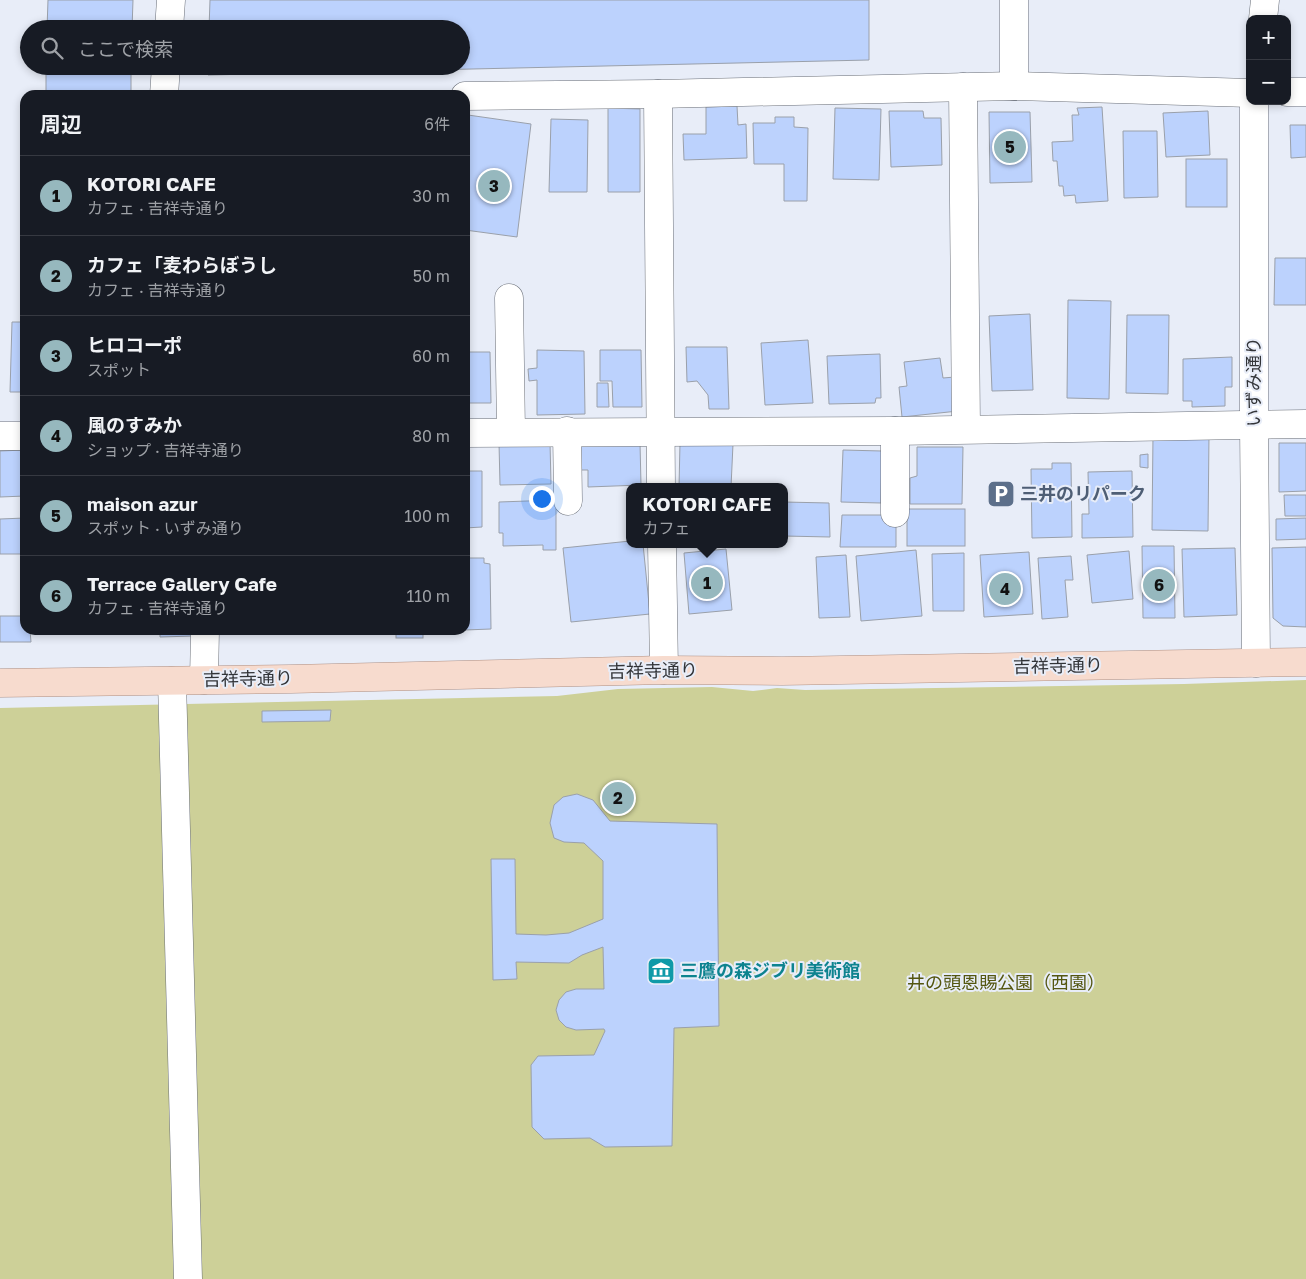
<!DOCTYPE html>
<html lang="ja">
<head>
<meta charset="utf-8">
<style>
  :root { --surface:#171b24; --page:#20242c; --text:#f1f3f6; --muted:#9ea1a6; --line:#363941; --accent:#96b8be }
  body { margin:0; font-family:"Golos Text","Noto Sans JP",sans-serif; background:var(--page); color:var(--text) }
  .controls { position:absolute; right:15px; top:15px; display:grid; overflow:hidden; border-radius:10px; box-shadow:0 2px 8px #0003 }
  .controls button { width:45px; height:45px; display:grid; place-items:center; padding:0; border:0; border-bottom:1px solid var(--line); background:var(--surface); color:var(--text); font:25px sans-serif }
  .you { position:absolute; left:541px; top:498px; width:18px; height:18px; margin:-12px; border:4px solid #fff; border-radius:50%; background:#1a73e8; box-shadow:0 0 0 8px #1a73e833 }
  .badge { display:grid; place-items:center; width:32px; height:32px; border-radius:50%; background:var(--accent); color:#111; font-size:16px; font-weight:700 }
  .pin { position:absolute; translate:-50% -50%; border:2px solid #fff; box-shadow:0 1px 5px #0006 }
  .popup { position:absolute; left:626px; top:483px; width:162px; height:65px; box-sizing:border-box; display:grid; place-content:center; border-radius:10px; background:var(--surface); filter:drop-shadow(0 1px 4px #0005); font-size:16px; white-space:nowrap; color:var(--muted) }
  .popup b { font-size:19px; color:var(--text) }
  .popup::after { content:''; position:absolute; left:50%; top:100%; margin-left:-10px; border:10px solid transparent; border-top-color:var(--surface) }
  .list { margin:0; padding:0; list-style:none }
  h2 { display:flex; justify-content:space-between; align-items:center; height:65px; margin:0; padding:0 20px; font-size:21px }
  h2 small { font-size:16px; font-weight:400; color:var(--muted) }
  .list li { display:grid; grid-template-columns:32px 1fr auto; gap:15px; align-items:center; box-sizing:border-box; height:80px; padding:0 20px; border-top:1px solid var(--line) }
  .list b { display:block; font-size:19px; white-space:nowrap }
  .list p { margin:0; font-size:16px; white-space:nowrap; color:var(--muted) }
  .list em { font-size:16px; font-style:normal; color:var(--muted) }
  .icon { flex:none; width:28px; height:28px; fill:none; stroke:currentColor; stroke-width:2; stroke-linecap:round; stroke-linejoin:round }
  .map { position:relative; flex:none; width:1306px; height:1279px; overflow:hidden }
  .search { position:absolute; background:var(--surface); box-shadow:0 2px 8px #0003; left:20px; top:20px; width:450px; height:55px; display:flex; align-items:center; gap:12px; box-sizing:border-box; padding:0 18px; border-radius:28px; color:var(--muted); font-size:19px }
  .panel { position:absolute; background:var(--surface); box-shadow:0 2px 8px #0003; left:20px; top:90px; width:450px; height:545px; border-radius:15px }
  .map>svg:first-child { display:block }
</style>
</head>
<body>
<div class="map">
<svg width="1306" height="1279" viewBox="0 0 1306 1279">
  <rect width="100%" height="100%" fill="#e8edf8"/>
  <path fill="#cdd098" d="M 1306,680 L 1306,1279 L 0,1279 L 0,708 L 557,696 L 618,689 L 712,687 L 753,691 L 777,688 L 805,690 L 1184,684 Z"/>
  <g fill="#bcd2fd" stroke="#9aa0aa">
    <path d="M 48,0 L 133,0 L 132,29 L 47,29 Z"/>
    <path d="M 210,0 L 869,0 L 869,60 L 208,75 L 209,66 L 461,66 L 461,29 L 209,29 Z"/>
    <rect x="46" y="66" width="85" height="29"/>
    <path d="M 737,106 L 738,125 L 746,124 L 747,158 L 684,160 L 683,134 L 706,134 L 706,107 Z"/>
    <path d="M 1102,107 L 1108,201 L 1076,203 L 1075,195 L 1064,196 L 1063,186 L 1059,186 L 1057,161 L 1053,161 L 1052,142 L 1073,141 L 1072,115 L 1079,115 L 1077,108 Z"/>
    <path d="M 608,108 L 640,109 L 640,192 L 608,192 Z"/>
    <path d="M 835,108 L 881,109 L 879,180 L 833,179 Z"/>
    <path d="M 889,111 L 923,111 L 924,118 L 941,118 L 942,165 L 891,167 Z"/>
    <path d="M 1208,111 L 1210,155 L 1166,157 L 1163,113 Z"/>
    <path d="M 989,112 L 1030,112 L 1032,182 L 990,183 Z"/>
    <path d="M 468,115 L 531,124 L 517,237 L 465,230 L 465,142 Z"/>
    <path d="M 775,117 L 794,117 L 794,127 L 808,128 L 807,201 L 784,201 L 784,164 L 754,164 L 753,123 L 775,123 Z"/>
    <path d="M 551,119 L 588,120 L 587,192 L 549,192 Z"/>
    <path d="M 1290,125 L 1306,125 L 1306,157 L 1291,158 Z"/>
    <path d="M 1123,131 L 1157,131 L 1158,197 L 1124,198 Z"/>
    <rect x="1186" y="159" width="41" height="48"/>
    <path d="M 1275,258 L 1306,258 L 1306,305 L 1274,305 Z"/>
    <path d="M 1068,300 L 1111,301 L 1109,399 L 1067,398 Z"/>
    <path d="M 1030,314 L 1033,390 L 992,391 L 989,316 Z"/>
    <path d="M 1127,315 L 1169,315 L 1168,394 L 1126,393 Z"/>
    <path d="M 12,322 L 25,322 L 25,392 L 10,392 Z"/>
    <path d="M 808,340 L 813,403 L 765,405 L 761,343 Z"/>
    <path d="M 686,347 L 727,347 L 729,409 L 709,409 L 708,395 L 697,381 L 687,382 Z"/>
    <path d="M 537,350 L 584,351 L 585,414 L 537,415 L 537,380 L 529,381 L 528,369 L 537,368 Z"/>
    <path d="M 600,350 L 641,350 L 642,407 L 613,407 L 612,381 L 600,381 Z"/>
    <path d="M 465,352 L 490,352 L 491,403 L 465,403 Z"/>
    <path d="M 880,354 L 881,398 L 876,398 L 875,403 L 829,404 L 827,356 Z"/>
    <path d="M 1232,357 L 1232,387 L 1225,387 L 1225,406 L 1192,407 L 1192,401 L 1183,401 L 1183,359 Z"/>
    <path d="M 940,358 L 943,378 L 955,377 L 958,411 L 902,417 L 899,387 L 907,386 L 904,362 Z"/>
    <path d="M 597,383 L 608,383 L 609,407 L 597,407 Z"/>
    <path d="M 1153,435 L 1209,435 L 1208,531 L 1152,530 Z"/>
    <path d="M 550,442 L 551,484 L 500,485 L 499,443 Z"/>
    <path d="M 640,443 L 641,485 L 588,487 L 588,470 L 575,470 L 575,445 Z"/>
    <path d="M 680,443 L 733,444 L 731,487 L 679,487 Z"/>
    <path d="M 1279,443 L 1306,443 L 1306,491 L 1279,492 Z"/>
    <path d="M 917,447 L 963,447 L 962,504 L 910,504 L 910,478 L 917,476 Z"/>
    <path d="M 25,450 L 25,496 L 0,497 L 0,451 Z"/>
    <path d="M 843,450 L 882,451 L 881,503 L 841,502 Z"/>
    <path d="M 1148,454 L 1148,468 L 1140,467 L 1140,455 Z"/>
    <path d="M 1052,463 L 1071,463 L 1072,537 L 1032,538 L 1031,469 L 1052,469 Z"/>
    <path d="M 465,471 L 482,471 L 482,527 L 465,528 Z"/>
    <path d="M 1132,471 L 1133,537 L 1082,538 L 1082,514 L 1089,514 L 1088,472 Z"/>
    <path d="M 1284,495 L 1306,495 L 1306,516 L 1285,516 Z"/>
    <path d="M 556,500 L 556,550 L 543,550 L 543,545 L 503,546 L 503,533 L 499,533 L 499,502 Z"/>
    <path d="M 784,502 L 829,503 L 830,537 L 784,536 Z"/>
    <rect x="907" y="509" width="58" height="37"/>
    <path d="M 842,515 L 883,515 L 896,523 L 896,547 L 840,547 Z"/>
    <path d="M 25,518 L 25,554 L 0,554 L 0,519 Z"/>
    <path d="M 1306,518 L 1306,539 L 1276,540 L 1276,519 Z"/>
    <path d="M 630,541 L 630,544 L 643,544 L 650,614 L 571,622 L 563,548 Z"/>
    <path d="M 1142,546 L 1174,546 L 1175,618 L 1143,618 Z"/>
    <path d="M 1306,547 L 1306,627 L 1283,626 L 1273,618 L 1272,548 Z"/>
    <path d="M 1235,548 L 1237,615 L 1184,617 L 1182,549 Z"/>
    <path d="M 726,549 L 732,610 L 689,614 L 684,553 Z"/>
    <path d="M 916,550 L 922,616 L 861,621 L 856,556 Z"/>
    <path d="M 1129,551 L 1133,599 L 1092,603 L 1087,555 Z"/>
    <path d="M 1029,552 L 1033,614 L 984,617 L 980,555 Z"/>
    <path d="M 964,553 L 964,611 L 933,611 L 932,554 Z"/>
    <path d="M 846,555 L 850,617 L 819,618 L 816,557 Z"/>
    <path d="M 1071,556 L 1073,580 L 1065,580 L 1068,617 L 1042,619 L 1038,558 Z"/>
    <path d="M 465,558 L 484,558 L 484,563 L 490,564 L 491,629 L 465,630 Z"/>
    <path d="M 0,616 L 25,616 L 25,630 L 30,630 L 31,642 L 0,642 Z"/>
    <path d="M 160,630 L 194,630 L 194,636 L 160,637 Z"/>
    <rect x="396" y="630" width="27" height="8"/>
    <path d="M 331,710 L 330,721 L 262,722 L 262,711 Z"/>
    <path d="M 577,794 L 593,800 L 610,821 L 717,824 L 719,1026 L 674,1028 L 672,1146 L 605,1147 L 590,1138 L 544,1139 L 532,1127 L 531,1065 L 538,1056 L 594,1055 L 605,1031 L 604,1029 L 576,1030 L 566,1027 L 559,1020 L 556,1010 L 559,1000 L 566,992 L 576,989 L 604,989 L 603,947 L 582,955 L 569,963 L 516,962 L 517,979 L 493,980 L 491,859 L 515,859 L 516,934 L 546,935 L 569,933 L 603,919 L 603,861 L 584,843 L 564,842 L 554,838 L 550,823 L 554,805 L 563,797 Z"/>
  </g>
  <g fill="none" stroke-linecap="round" stroke-linejoin="round">
    <defs>
      <g id="minor">
        <path d="M 1014,0 L 1014,86"/>
        <path d="M 1263,19 L 1265,0"/>
        <path d="M 169,29 L 171,0"/>
        <path d="M 963,87 L 966,429"/>
        <path d="M 1287,92 L 1306,92"/>
        <path d="M 658,94 L 661,487"/>
        <path d="M 164,95 L 166,66"/>
        <path d="M 465,96 L 658,94 L 1014,86 L 1250,93"/>
        <path d="M 1254,101 L 1254,424 L 1256,663"/>
        <path d="M 509,298 L 511,432"/>
        <path d="M 567,431 L 568,501"/>
        <path d="M 465,433 L 895,431 L 1306,424"/>
        <path d="M 0,436 L 25,436"/>
        <path d="M 895,513 L 895,431"/>
        <path d="M 662,544 L 664,670"/>
        <path d="M 204,680 L 205,630"/>
        <path d="M 172,681 L 188,1279"/>
      </g>
      <path id="major" d="M 0,683 L 291,679 L 664,670 L 782,671 L 1306,662"/>
    </defs>
    <use href="#minor" stroke="#6a6f78" stroke-width="29"/>
    <use href="#major" stroke="#af9185" stroke-width="29"/>
    <use href="#minor" stroke="#fff" stroke-width="28"/>
    <use href="#major" stroke="#f7dbce" stroke-width="28"/>
  </g>
  <defs>
    <symbol id="parking-square" viewBox="-11 -11 22 22"><rect x="-9" y="-9" width="18" height="18" rx="4" fill="#5c6f8a" stroke="#e8edf8"/><path d="M-3.5-5.5H1a3.5 3.5 0 0 1 0 7H-1V5.5H-3.5ZM-1-3.4V-.6H.8a1.4 1.4 0 0 0 0-2.8Z" fill="#fff"/></symbol>
    <symbol id="museum-square" viewBox="-11 -11 22 22"><rect x="-9" y="-9" width="18" height="18" rx="4" fill="#0f9aa8" stroke="#e8edf8"/><path d="M0-6L6-3V-2H-6V-3ZM-5-1h2V3h-2ZM-1-1h2V3h-2ZM3-1h2V3H3ZM-6 4H6V6H-6Z" fill="#fff"/></symbol>
  </defs>
  <g fill-rule="evenodd">
    <use href="#parking-square" x="985" y="478" width="32" height="32"/>
    <use href="#museum-square" x="645" y="955" width="32" height="32"/>
  </g>
  <g text-anchor="middle" stroke-width="4" stroke-linejoin="round" paint-order="stroke">
    <g font-size="18" fill="#323438" stroke="#e8edf8">
      <text transform="translate(1254 382) rotate(-90)" y="6">いずみ通り</text>
      <text transform="translate(1058 666) rotate(-1)" y="6">吉祥寺通り</text>
      <text transform="translate(653 671) rotate(-1)" y="6">吉祥寺通り</text>
      <text transform="translate(248 679) rotate(-1)" y="6">吉祥寺通り</text>
    </g>
    <g font-size="18" font-weight="bold" fill="#4e5e75" stroke="#e8edf8" text-anchor="start">
      <text x="1020" y="500">三井のリパーク</text>
    </g>
    <g font-size="18" font-weight="bold" fill="#0d838f" stroke="#e8edf8" text-anchor="start">
      <text x="680" y="977">三鷹の森ジブリ美術館</text>
    </g>
    <g font-size="18" fill="#545610" stroke="#e8edf8">
      <text x="1006" y="989">井の頭恩賜公園（西園）</text>
    </g>
  </g>
</svg>
<div class="controls">
<button>+</button>
<button>−</button>
</div>
<div class="you"></div>
<div class="pin badge" style="left:707px;top:583px">1</div>
<div class="popup"><b>KOTORI CAFE</b>カフェ</div>
<div class="pin badge" style="left:618px;top:798px">2</div>
<div class="pin badge" style="left:494px;top:186px">3</div>
<div class="pin badge" style="left:1005px;top:589px">4</div>
<div class="pin badge" style="left:1010px;top:147px">5</div>
<div class="pin badge" style="left:1159px;top:585px">6</div>
<div class="search"><svg class="icon" aria-label="search" viewBox="0 0 24 24"><circle cx="10" cy="10" r="6"/><path d="M15 15l6 6"/></svg>ここで検索</div>
<section class="panel">
<h2>周辺<small>6件</small></h2>
<ul class="list">
<li><span class="badge">1</span><div><b>KOTORI CAFE</b><p>カフェ · 吉祥寺通り</p></div><em>30 m</em></li>
<li><span class="badge">2</span><div><b>カフェ「麦わらぼうし</b><p>カフェ · 吉祥寺通り</p></div><em>50 m</em></li>
<li><span class="badge">3</span><div><b>ヒロコーポ</b><p>スポット</p></div><em>60 m</em></li>
<li><span class="badge">4</span><div><b>風のすみか</b><p>ショップ · 吉祥寺通り</p></div><em>80 m</em></li>
<li><span class="badge">5</span><div><b>maison azur</b><p>スポット · いずみ通り</p></div><em>100 m</em></li>
<li><span class="badge">6</span><div><b>Terrace Gallery Cafe</b><p>カフェ · 吉祥寺通り</p></div><em>110 m</em></li>
</ul>
</section>
</div>
</body>
</html>
